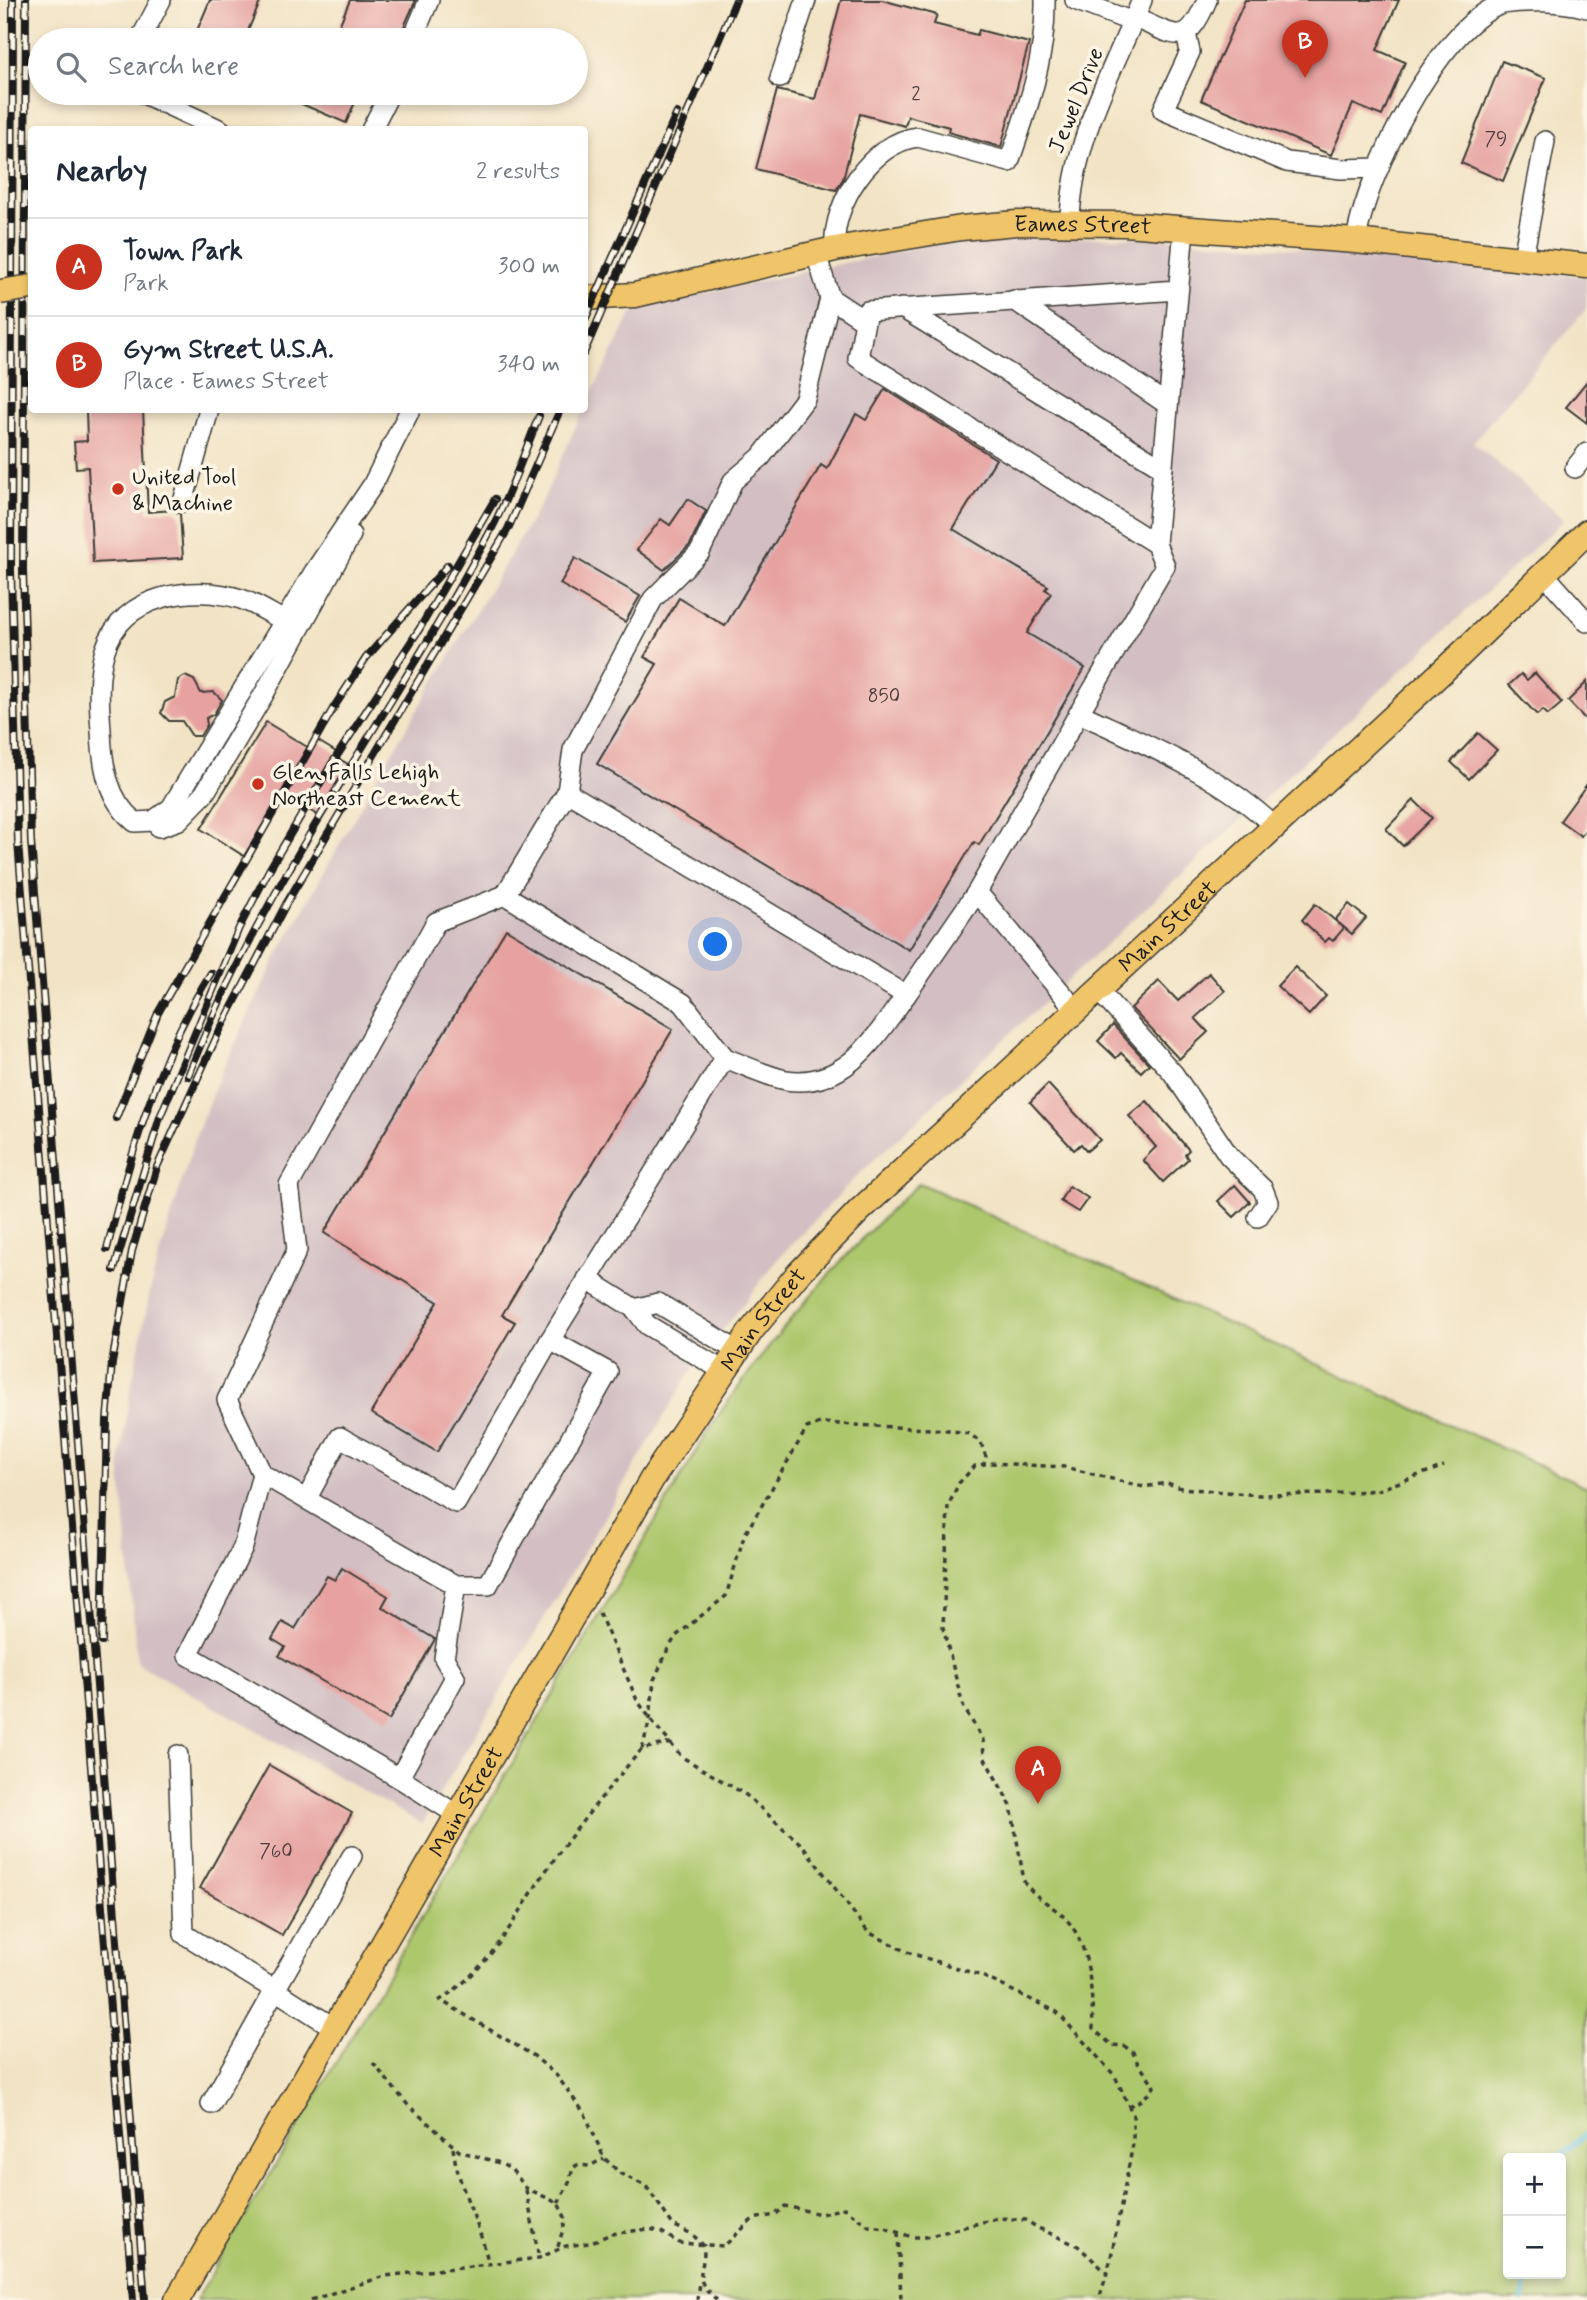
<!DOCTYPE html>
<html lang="en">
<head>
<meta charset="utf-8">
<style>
  :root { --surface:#fff; --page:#f2f2f3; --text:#1f2937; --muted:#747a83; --line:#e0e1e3; --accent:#c8321e }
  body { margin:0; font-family:Mynerve,sans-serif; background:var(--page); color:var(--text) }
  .controls { position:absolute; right:21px; bottom:21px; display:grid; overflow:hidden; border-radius:7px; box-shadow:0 4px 10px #0003 }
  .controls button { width:63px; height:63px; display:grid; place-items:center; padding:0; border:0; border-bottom:2px solid var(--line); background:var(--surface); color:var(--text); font:35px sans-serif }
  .you { position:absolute; left:716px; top:945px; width:24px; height:24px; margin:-18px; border:5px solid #fff; border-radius:50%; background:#1a73e8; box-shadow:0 0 0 10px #1a73e833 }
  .badge { display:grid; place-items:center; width:46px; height:46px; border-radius:50%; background:var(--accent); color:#fff; font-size:23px; font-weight:700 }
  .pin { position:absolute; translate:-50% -58px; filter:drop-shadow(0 2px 4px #0008) }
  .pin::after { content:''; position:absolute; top:37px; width:24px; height:21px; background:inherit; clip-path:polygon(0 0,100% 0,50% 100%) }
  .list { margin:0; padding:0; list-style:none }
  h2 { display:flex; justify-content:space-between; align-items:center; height:91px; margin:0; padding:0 28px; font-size:30px }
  h2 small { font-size:23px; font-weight:400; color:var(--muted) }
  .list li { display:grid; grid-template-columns:46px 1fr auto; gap:21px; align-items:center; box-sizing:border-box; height:98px; padding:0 28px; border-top:2px solid var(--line) }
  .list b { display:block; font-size:26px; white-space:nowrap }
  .list p { margin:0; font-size:23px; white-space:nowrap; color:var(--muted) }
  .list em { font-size:23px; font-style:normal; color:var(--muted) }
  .icon { flex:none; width:38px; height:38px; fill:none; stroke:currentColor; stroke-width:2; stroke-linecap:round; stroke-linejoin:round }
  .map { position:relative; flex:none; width:1587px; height:2300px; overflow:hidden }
  .search { position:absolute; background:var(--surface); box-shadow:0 4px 10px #0003; left:28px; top:28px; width:560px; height:77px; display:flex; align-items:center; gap:18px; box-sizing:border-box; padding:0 24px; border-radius:38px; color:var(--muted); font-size:26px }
  .panel { position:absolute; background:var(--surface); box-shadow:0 4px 10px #0003; left:28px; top:126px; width:560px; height:287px; border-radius:7px }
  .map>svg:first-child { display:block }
</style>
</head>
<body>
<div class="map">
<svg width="1587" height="2300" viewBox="0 0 1587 2300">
  <rect width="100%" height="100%" fill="#fcf5e5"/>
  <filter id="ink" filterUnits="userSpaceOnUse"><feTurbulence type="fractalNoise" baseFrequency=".0143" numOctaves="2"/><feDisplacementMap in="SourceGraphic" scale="14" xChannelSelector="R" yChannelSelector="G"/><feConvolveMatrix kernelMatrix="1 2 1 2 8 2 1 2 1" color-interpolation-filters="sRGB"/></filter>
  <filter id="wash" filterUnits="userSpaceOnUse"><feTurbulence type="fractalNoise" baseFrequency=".00686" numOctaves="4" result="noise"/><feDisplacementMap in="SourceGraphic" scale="28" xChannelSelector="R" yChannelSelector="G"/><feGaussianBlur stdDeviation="1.57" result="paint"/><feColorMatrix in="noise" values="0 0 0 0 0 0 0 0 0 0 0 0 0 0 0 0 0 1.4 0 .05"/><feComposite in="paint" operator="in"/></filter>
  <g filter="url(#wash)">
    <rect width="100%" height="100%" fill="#f2e3c5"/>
    <path fill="#d2bec3" d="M 1153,237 L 1363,254 L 1587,277 L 1587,308 L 1473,442 L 1564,520 L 860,1173 L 782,1254 L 691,1371 L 422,1824 L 137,1663 L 120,1462 L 130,1393 L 153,1277 L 194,1141 L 216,1084 L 276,958 L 379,774 L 542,502 L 581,415 L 638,301 L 688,297 L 941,242 L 996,238 Z"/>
    <path fill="#adc76d" stroke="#647244" stroke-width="2" fill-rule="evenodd" d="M 919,1183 L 1587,1487 L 1587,2300 L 196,2300 L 713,1423 C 774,1334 840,1256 919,1183 ZM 1561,2158 L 1561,2274 L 1508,2274 L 1508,2158 Z"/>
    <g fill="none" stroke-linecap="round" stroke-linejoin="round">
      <g stroke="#62c3e0" stroke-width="6">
        <path d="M 1558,2158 L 1587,2133"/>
        <path d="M 1523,2300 L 1527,2274"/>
      </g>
    </g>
    <g id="blocks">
      <g fill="#e6a1a0">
        <path d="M 210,0 L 261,0 L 244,40 L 193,40 Z"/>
        <path d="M 350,0 L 416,0 L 398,40 L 333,40 Z"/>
        <path d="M 841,0 L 882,0 L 937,15 L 934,24 L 977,35 L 979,30 L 1029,43 L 1001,147 L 948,132 L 949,127 L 908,116 L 905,126 L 860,114 L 843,179 L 836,190 L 756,169 L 777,90 L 815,99 Z"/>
        <path d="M 1245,0 L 1399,0 L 1377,50 L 1405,62 L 1382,116 L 1353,104 L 1331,155 L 1201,100 Z"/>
        <path d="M 1502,61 L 1546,78 L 1503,181 L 1461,163 Z"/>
        <path d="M 276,93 L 359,93 L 346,123 Z"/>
        <path d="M 1587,381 L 1587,423 L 1566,407 Z"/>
        <path d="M 885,389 L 996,459 L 953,529 L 1048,586 L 1045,589 L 1051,593 L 1027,633 L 1085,668 L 979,845 L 974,842 L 909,950 L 597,764 L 657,664 L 644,657 L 679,598 L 725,626 L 821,465 L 827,469 L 856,414 L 866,420 Z"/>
        <path d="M 86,410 L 143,410 L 148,512 L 174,510 L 180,514 L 183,558 L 93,563 L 88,467 L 76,468 L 74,442 L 87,441 Z"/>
        <path d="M 688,499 L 706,511 L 690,545 L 664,570 L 637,550 L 661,519 L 670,525 Z"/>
        <path d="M 575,558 L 640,596 L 625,622 L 560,584 Z"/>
        <path d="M 1535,673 L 1562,703 L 1548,715 L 1543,710 L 1537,715 L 1509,685 L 1521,674 L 1527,680 Z"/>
        <path d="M 185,676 L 194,680 L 201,693 L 214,692 L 222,700 L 214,714 L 206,718 L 207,725 L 200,736 L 192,736 L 182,721 L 169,721 L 161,713 L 165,702 L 175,697 L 178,680 Z"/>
        <path d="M 1587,682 L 1587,721 L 1568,701 Z"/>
        <path d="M 266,722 L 309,748 L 315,739 L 336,752 L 334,756 L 348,764 L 319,816 L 282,793 L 244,856 L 201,829 Z"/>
        <path d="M 1478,733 L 1497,750 L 1469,779 L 1451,762 Z"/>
        <path d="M 1587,784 L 1587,828 L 1581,836 L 1560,821 Z"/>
        <path d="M 1414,800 L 1432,818 L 1403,846 L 1386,829 Z"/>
        <path d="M 1315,904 L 1344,928 L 1333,941 L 1329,938 L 1325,942 L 1302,920 Z"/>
        <path d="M 1349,904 L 1366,918 L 1352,934 L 1335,920 Z"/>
        <path d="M 506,929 L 673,1029 L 502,1315 L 515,1322 L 437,1452 L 371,1413 L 438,1302 L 324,1233 Z"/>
        <path d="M 1295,967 L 1326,996 L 1309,1015 L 1277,986 Z"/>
        <path d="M 1209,973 L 1225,991 L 1195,1018 L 1208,1032 L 1179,1059 L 1131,1008 L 1159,981 L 1178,1001 Z"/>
        <path d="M 1113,1025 L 1149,1064 L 1141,1072 L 1121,1053 L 1116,1058 L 1098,1041 Z"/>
        <path d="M 1048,1084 L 1100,1140 L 1087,1151 L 1081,1144 L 1074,1150 L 1030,1102 Z"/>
        <path d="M 1147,1101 L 1189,1150 L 1185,1154 L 1188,1159 L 1163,1182 L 1143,1160 L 1156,1147 L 1129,1116 Z"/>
        <path d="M 1235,1185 L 1250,1202 L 1234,1217 L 1218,1201 Z"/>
        <path d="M 1069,1186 L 1088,1198 L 1078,1212 L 1060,1201 Z"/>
        <path d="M 342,1568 L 388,1596 L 382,1607 L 435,1639 L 389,1720 L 279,1656 L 285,1647 L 272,1639 L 282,1622 L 295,1629 L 327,1576 L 335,1580 Z"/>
        <path d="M 269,1765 L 352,1813 L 282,1935 L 200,1888 Z"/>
      </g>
    </g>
  </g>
  <g filter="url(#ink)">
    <use href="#blocks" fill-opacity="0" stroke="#3c3a35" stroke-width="2"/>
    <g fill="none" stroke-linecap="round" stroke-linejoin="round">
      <defs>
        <g id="minor">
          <path d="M 1075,0 L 1133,22"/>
          <path d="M 1135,18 C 1177,36 1186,49 1207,0"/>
          <path d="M 1186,33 L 1190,52 L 1163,110 L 1287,162 L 1341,169 L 1379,168"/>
          <path d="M 140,40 L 161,0"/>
          <path d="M 412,40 L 429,0"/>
          <path d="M 780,78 L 806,0"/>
          <path d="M 142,93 L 221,130"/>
          <path d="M 371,130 L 390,93"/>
          <path d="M 1070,221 C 1072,142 1112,72 1142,0"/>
          <path d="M 1356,241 C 1365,177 1438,26 1502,4 C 1528,0 1561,1 1587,8"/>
          <path d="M 835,249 C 831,204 872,142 918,137 L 1009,162 C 1028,108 1046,58 1045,0"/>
          <path d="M 816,254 L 830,298 L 865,321"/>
          <path d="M 1523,258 L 1545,141"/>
          <path d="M 1178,290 L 867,311 L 858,358 L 1156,544 L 1184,228"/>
          <path d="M 1014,300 L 1168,405"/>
          <path d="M 902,308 L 1163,468"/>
          <path d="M 1575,468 L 1587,453"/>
          <path d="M 183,502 L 209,410"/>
          <path d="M 1156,544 L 1165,566 L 1079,713 C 1148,746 1219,774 1275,827"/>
          <path d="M 1545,575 L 1587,622"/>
          <path d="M 284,621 C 271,614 256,604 241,599 C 193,584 122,594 105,650 C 97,676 99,703 101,730 C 102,763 107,800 135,822 L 153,821 L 171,808 L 314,572 L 372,486 L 410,410"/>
          <path d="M 567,792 L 573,750 L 653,599 L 700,552 L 733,481 L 761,457 L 805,399 L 830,298"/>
          <path d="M 159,827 L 179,820 L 204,794 L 264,694 L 351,535"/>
          <path d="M 505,895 L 683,1003 L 725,1058"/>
          <path d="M 1098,990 L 1173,1073 L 1229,1156 L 1263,1189 L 1268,1202 L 1258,1217"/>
          <path d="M 906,995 L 977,892"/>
          <path d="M 1076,1010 L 977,892 L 1079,713"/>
          <path d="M 587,1279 L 635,1309 L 647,1325 L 722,1370"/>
          <path d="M 635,1309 L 658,1303 L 736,1350"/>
          <path d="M 262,1474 L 243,1547 L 188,1655 L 399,1778"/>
          <path d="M 307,1498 L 340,1437 L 456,1503 L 550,1340"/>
          <path d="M 178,1755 L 184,1934 L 275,1990 L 352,1856"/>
          <path d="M 456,1814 L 399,1778 L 455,1677 L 444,1658 L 456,1585 L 488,1585 L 608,1372 L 550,1340 L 725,1058 C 744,1065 766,1076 786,1080 C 846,1089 876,1036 906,995 L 567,792 L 505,895 L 436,922 L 289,1185 L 297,1250 L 227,1400 L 262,1474 L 456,1585"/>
          <path d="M 211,2104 L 275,1990 L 333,2027"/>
        </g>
        <g id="major">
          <path id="s1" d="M 584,298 L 635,295 L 835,249 L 961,228 L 1017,223 L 1124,224 L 1356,241 L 1587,266"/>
          <path id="s2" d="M 177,2300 L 652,1479 L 751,1331 L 798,1274 L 859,1211 L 1458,657 L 1587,532"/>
        </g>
      </defs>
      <use href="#minor" stroke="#3c3a35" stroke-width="22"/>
      <use href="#major" stroke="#3c3a35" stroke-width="27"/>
      <g stroke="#3c3a35" stroke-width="3.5" stroke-dasharray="5 5" stroke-linecap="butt">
        <path d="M 599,1613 L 637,1700 L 655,1725 L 682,1757 L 746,1795 L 803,1846 L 868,1932 L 907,1952 L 982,1976 L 1057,2012 L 1115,2076 L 1133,2115 L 1133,2144 L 1110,2262 L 1099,2300"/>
        <path d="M 671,1743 L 642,1749 C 609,1787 577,1827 548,1868 C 513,1919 494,1965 440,2000 L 534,2056 L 557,2076 L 585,2114 L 604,2158 L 621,2174 L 646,2186 L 673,2225 L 692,2234 L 704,2246 C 705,2275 690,2276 717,2300"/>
        <path d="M 642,1749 L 650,1719 L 654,1680 L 668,1649 L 676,1636 L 726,1596 L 744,1536 L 807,1428 L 820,1423 L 948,1430 L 970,1434 L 981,1443 L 986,1457 L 984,1464"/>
        <path d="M 373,2063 L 407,2104 L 459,2151 L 500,2163 L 512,2170 L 526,2188 L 558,2203 L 566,2219 L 557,2250"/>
        <path d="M 1128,2106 C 1140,2102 1146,2097 1154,2087 C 1149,2074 1137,2067 1133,2052 L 1124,2046 L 1112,2045 L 1093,2029 C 1092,1994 1091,1943 1064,1917 C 1051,1904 1033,1897 1024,1881 L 1011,1806 L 984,1757 L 983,1740 L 963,1706 L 943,1628 L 948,1506 L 959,1483 L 975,1466 L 990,1463 L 1065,1467 L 1144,1487 L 1167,1483 L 1181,1488 L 1259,1495 L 1331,1494 L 1378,1490 L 1444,1466"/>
        <path d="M 453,2148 C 458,2188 480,2222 488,2262"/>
        <path d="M 526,2190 L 539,2258"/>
        <path d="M 558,2203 L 569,2183 L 573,2168 L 577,2165 L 590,2166 L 604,2158"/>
        <path d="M 898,2233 L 901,2300"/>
        <path d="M 311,2300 L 385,2276 L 539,2258 L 566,2246 L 589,2243 L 611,2234 L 648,2229 L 660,2231 L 679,2243 L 724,2246 L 753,2219 L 775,2215 L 785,2206 L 821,2214 L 844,2208 L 869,2226 L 885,2228 L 912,2237 L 926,2237 L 998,2218 L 1026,2220 L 1036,2227 L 1078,2246 L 1107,2273"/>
        <path d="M 697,2300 L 699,2281"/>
      </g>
      <use href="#minor" stroke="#fff" stroke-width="19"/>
      <use href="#major" stroke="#f0c469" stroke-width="24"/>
      <defs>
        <g id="rail">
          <path d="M 13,0 L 11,571 L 18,842 L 133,2300"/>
          <path d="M 26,0 L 23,571 L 31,841 L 145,2300"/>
          <path d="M 584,322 L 677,113"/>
          <path d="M 584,353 L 736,0"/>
          <path d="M 188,1076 C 263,881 394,712 492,528 C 511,492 524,453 539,416"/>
          <path d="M 116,1118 L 158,1013 L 334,707 L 366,658 L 448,565"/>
          <path d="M 107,1249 C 130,1155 159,1055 211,973"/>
          <path d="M 114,1270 L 160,1117 L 239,928 L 269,870 L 331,765 L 420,628 L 495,499"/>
          <path d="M 102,1642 L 107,1420 L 112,1363 L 132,1251 L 157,1167 L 217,1036 L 286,904 L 508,529 L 560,410"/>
        </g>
      </defs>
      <use href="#rail" stroke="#1c1c1c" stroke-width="8"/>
      <use href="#rail" stroke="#fcf5e5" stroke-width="5" stroke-dasharray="16" stroke-linecap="butt"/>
      <defs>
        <path id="major-bridge" d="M 0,292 L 32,287"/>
      </defs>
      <use href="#major-bridge" stroke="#3c3a35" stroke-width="27" stroke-linecap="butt"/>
      <use href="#major-bridge" stroke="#f0c469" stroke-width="24"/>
    </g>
  </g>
  <g fill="#c8321e" stroke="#fcf5e5" stroke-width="2.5">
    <circle cx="118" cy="489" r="7"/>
    <circle cx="258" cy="784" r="7"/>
  </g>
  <g text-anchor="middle" stroke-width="7" stroke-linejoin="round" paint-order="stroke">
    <g font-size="19" fill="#4e3d3d">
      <text x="916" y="100">2</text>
      <text x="1496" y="145">79</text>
      <text x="884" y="702">850</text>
      <text x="276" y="1857">760</text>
    </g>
    <g font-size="23" fill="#1c1c1c" stroke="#fcf5e5">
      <text transform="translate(1075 100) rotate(-68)" y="8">Jewel Drive</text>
      <text dy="8" stroke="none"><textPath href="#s1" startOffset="506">Eames Street</textPath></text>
      <text dy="8" stroke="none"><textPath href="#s2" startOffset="1708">Main Street</textPath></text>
      <text dy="8" stroke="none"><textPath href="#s2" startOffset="1143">Main Street</textPath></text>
      <text dy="8" stroke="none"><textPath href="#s2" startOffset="576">Main Street</textPath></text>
    </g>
    <g font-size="23" fill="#1c1c1c" stroke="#fcf5e5" text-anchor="start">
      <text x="132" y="484">United Tool<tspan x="132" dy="26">&amp; Machine</tspan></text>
      <text x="272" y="779">Glen Falls Lehigh<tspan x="272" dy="26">Northeast Cement</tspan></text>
    </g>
  </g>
</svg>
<div class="controls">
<button>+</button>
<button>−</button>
</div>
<div class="you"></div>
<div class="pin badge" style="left:1038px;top:1804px">A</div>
<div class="pin badge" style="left:1305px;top:78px">B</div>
<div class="search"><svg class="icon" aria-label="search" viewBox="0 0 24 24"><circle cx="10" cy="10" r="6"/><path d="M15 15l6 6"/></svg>Search here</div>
<section class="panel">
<h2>Nearby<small>2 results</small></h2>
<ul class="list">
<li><span class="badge">A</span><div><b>Town Park</b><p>Park</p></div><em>300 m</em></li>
<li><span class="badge">B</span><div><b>Gym Street U.S.A.</b><p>Place · Eames Street</p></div><em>340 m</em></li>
</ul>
</section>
</div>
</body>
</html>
